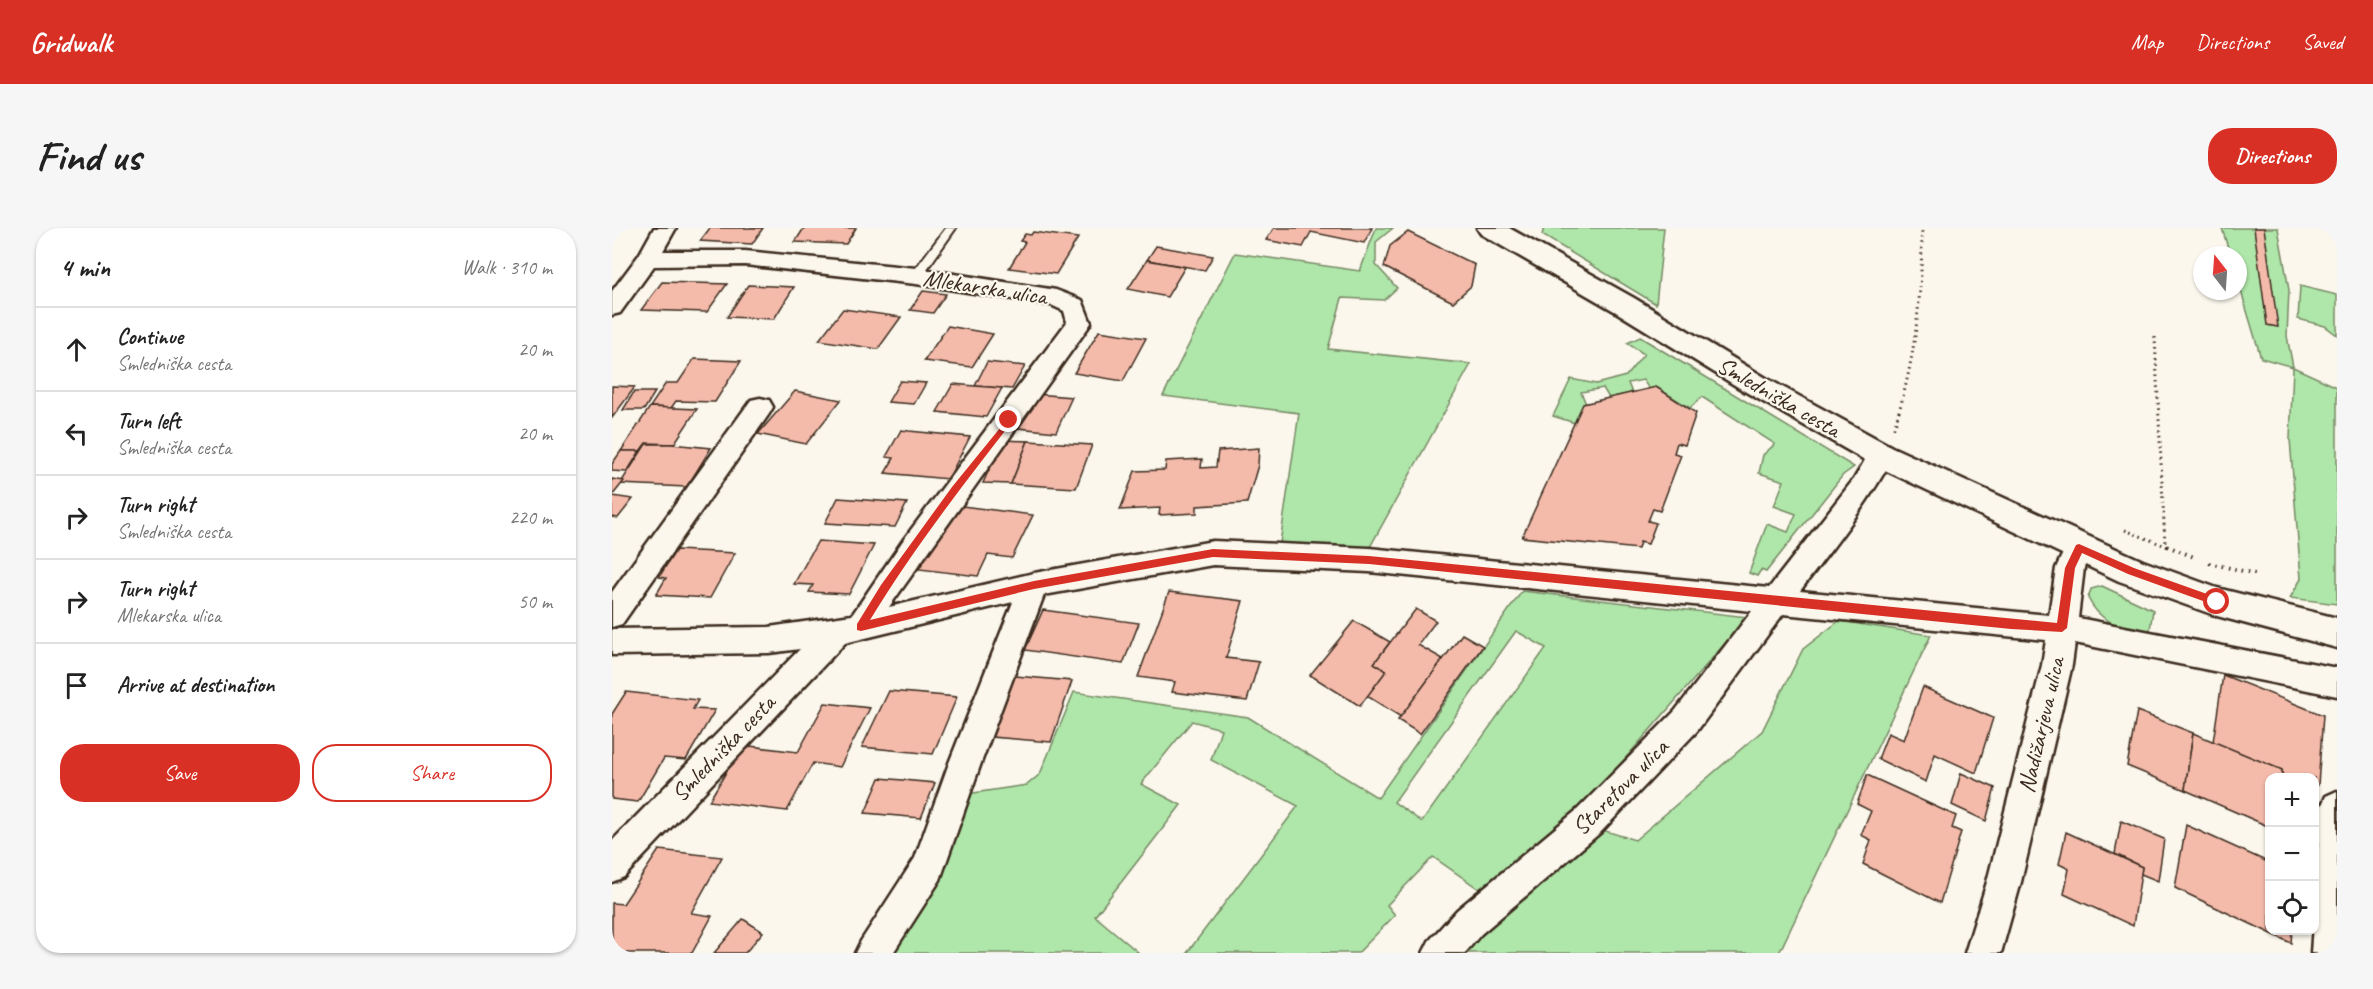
<!DOCTYPE html>
<html lang="en">
<head>
<meta charset="utf-8">
<style>
  :root { --surface:#fff; --page:#f6f6f6; --text:#222; --muted:#767676; --line:#e0e0e0; --accent:#d93025 }
  body { margin:0; font-family:Caveat,sans-serif; background:var(--page); color:var(--text) }
  .controls { position:absolute; right:18px; bottom:18px; display:grid; overflow:hidden; border-radius:12px; box-shadow:0 2px 4px #0004 }
  .controls button { width:54px; height:54px; display:grid; place-items:center; padding:0; border:0; border-bottom:2px solid var(--line); background:var(--surface); color:var(--text); font:30px sans-serif }
  .compass { position:absolute; left:1581px; top:18px; width:54px; height:54px; border-radius:50%; background:var(--surface); box-shadow:0 2px 4px #0004; rotate:343deg }
  .stop { position:absolute; width:18px; height:18px; margin:-14px; border:4px solid #d93025; border-radius:50%; background:#fff }
  .stop.end { background:#d93025; border-color:#fff; box-shadow:0 2px 6px #0008 }
  .list { margin:0; padding:0; list-style:none }
  h2 { display:flex; justify-content:space-between; align-items:center; height:78px; margin:0; padding:0 24px; font-size:26px }
  h2 small { font-size:20px; font-weight:400; color:var(--muted) }
  .list li { display:grid; grid-template-columns:39px 1fr auto; gap:18px; align-items:center; box-sizing:border-box; height:84px; padding:0 24px; border-top:2px solid var(--line) }
  .list b { display:block; font-size:22px; white-space:nowrap }
  .list p { margin:0; font-size:20px; white-space:nowrap; color:var(--muted) }
  .list em { font-size:20px; font-style:normal; color:var(--muted) }
  .actions { display:flex; gap:12px; padding:18px 24px }
  .actions a { flex:1; padding:14px 0; border:2px solid var(--accent); border-radius:24px; text-align:center; font-size:21px; color:var(--accent) }
  .actions .main { background:var(--accent); color:#fff }
  .icon { flex:none; width:33px; height:33px; fill:none; stroke:currentColor; stroke-width:2; stroke-linecap:round; stroke-linejoin:round }
  .map { position:relative; flex:none; width:1725px; height:725px; overflow:hidden; border-radius:24px }
  header { display:flex; align-items:center; gap:36px; box-sizing:border-box; height:84px; padding:0 30px; background:var(--accent); color:#fff }
  header strong { font-size:28px }
  nav { display:flex; gap:33px; margin-inline-start:auto; font-size:21px }
  .intro { display:flex; align-items:center; justify-content:space-between; box-sizing:border-box; height:144px; padding:0 36px }
  h1 { margin:0; font-size:42px }
  .button { padding:15px 27px; border-radius:24px; background:var(--accent); color:#fff; font-size:21px; font-weight:700 }
  main { display:flex; gap:36px; padding:0 36px }
  aside { flex:1; background:var(--surface); border-radius:24px; box-shadow:0 2px 4px #0004 }
  .map>svg:first-child { display:block }
</style>
</head>
<body>
<header>
<strong>Gridwalk</strong>
<nav><a>Map</a><a>Directions</a><a>Saved</a></nav>
</header>
<div class="intro"><h1>Find us</h1><a class="button">Directions</a></div>
<main>
<aside>
<h2>4 min<small>Walk · 310 m</small></h2>
<ul class="list">
<li><svg class="icon" aria-label="ahead" viewBox="0 0 24 24"><path d="M12 20V5M6 11l6-6 6 6"/></svg><div><b>Continue</b><p>Smledniška cesta</p></div><em>20 m</em></li>
<li><svg class="icon" aria-label="left" viewBox="0 0 24 24"><path d="M17 20v-9H6M10 6l-5 5 5 5"/></svg><div><b>Turn left</b><p>Smledniška cesta</p></div><em>20 m</em></li>
<li><svg class="icon" aria-label="right" viewBox="0 0 24 24"><path d="M7 20v-9h11M14 6l5 5-5 5"/></svg><div><b>Turn right</b><p>Smledniška cesta</p></div><em>220 m</em></li>
<li><svg class="icon" aria-label="right" viewBox="0 0 24 24"><path d="M7 20v-9h11M14 6l5 5-5 5"/></svg><div><b>Turn right</b><p>Mlekarska ulica</p></div><em>50 m</em></li>
<li><svg class="icon" aria-label="arrive" viewBox="0 0 24 24"><path d="M6 21V4h12l-3 4 3 4H6"/></svg><div><b>Arrive at destination</b></div></li>
</ul>
<div class="actions"><a class="main">Save</a><a>Share</a></div>
</aside>
<div class="map">
<svg width="1725" height="725" viewBox="0 0 1725 725">
  <rect width="100%" height="100%" fill="#fbf7ec"/>
  <filter id="ink" filterUnits="userSpaceOnUse"><feTurbulence type="fractalNoise" baseFrequency=".0167" numOctaves="2"/><feDisplacementMap in="SourceGraphic" scale="12" xChannelSelector="R" yChannelSelector="G"/><feConvolveMatrix kernelMatrix="1 2 1 2 8 2 1 2 1" color-interpolation-filters="sRGB"/></filter>
  <g filter="url(#ink)">
    <g fill="#afe6a9" stroke="#758864" stroke-width="1.5" fill-rule="evenodd">
      <path d="M 764,0 L 781,0 L 764,14 L 764,37 L 785,60 L 772,72 L 730,70 L 716,121 L 859,136 L 758,319 L 668,315 L 687,185 L 551,168 L 623,25 L 748,43 Z"/>
      <path d="M 932,0 L 1052,0 L 1044,76 L 930,7 Z"/>
      <path d="M 1610,0 L 1666,0 L 1677,62 L 1675,108 L 1681,139 L 1725,159 L 1725,376 L 1678,370 L 1689,351 L 1678,211 L 1681,139 L 1649,130 L 1626,53 L 1626,27 L 1618,27 Z"/>
      <path d="M 1688,58 L 1725,67 L 1725,107 L 1713,98 L 1686,91 Z"/>
      <path d="M 1028,109 L 1242,239 L 1231,247 L 1154,344 L 1149,342 L 1145,348 L 1137,345 L 1155,296 L 1176,304 L 1184,286 L 1162,278 L 1172,253 L 1147,245 L 1151,227 L 1163,216 L 1090,169 L 1078,180 L 1044,159 L 1037,161 L 1031,152 L 1016,155 L 1020,165 L 997,170 L 991,160 L 969,164 L 974,176 L 963,195 L 941,188 L 959,151 L 984,156 L 1014,148 L 1032,126 L 1015,115 Z"/>
      <path d="M 1490,358 L 1541,382 L 1537,408 C 1512,400 1488,396 1476,370 L 1479,361 Z"/>
      <path d="M 910,363 L 1136,389 L 979,570 L 870,663 L 821,629 L 775,677 L 783,687 L 746,725 L 575,725 L 686,578 L 599,532 L 609,501 L 580,493 L 529,556 L 569,577 L 483,688 L 527,725 L 266,725 L 323,637 L 355,566 L 415,557 L 428,546 L 462,464 L 636,489 L 766,570 ZM 904,403 L 934,420 L 810,594 L 782,574 Z"/>
      <path d="M 1227,393 L 1319,407 L 1167,725 L 842,725 L 987,601 L 1023,612 L 1150,503 L 1191,421 Z"/>
    </g>
    <g fill="#f4bbab" stroke="#3b2a1e" stroke-width="1.5">
      <path d="M 98,0 L 151,0 L 140,16 L 88,13 Z"/>
      <path d="M 192,0 L 244,0 L 234,16 L 183,14 Z"/>
      <path d="M 662,0 L 760,0 L 752,15 L 699,4 L 691,19 L 654,12 Z"/>
      <path d="M 1642,0 L 1652,0 L 1666,99 L 1655,97 Z"/>
      <path d="M 421,4 L 466,10 L 444,46 L 397,40 L 413,14 L 408,13 L 413,6 L 419,7 Z"/>
      <path d="M 796,4 L 863,37 L 859,58 L 841,74 L 772,39 L 778,18 Z"/>
      <path d="M 544,18 L 601,28 L 593,42 L 535,32 Z"/>
      <path d="M 535,32 L 573,39 L 555,69 L 516,61 Z"/>
      <path d="M 50,54 L 115,56 L 95,84 L 29,82 Z"/>
      <path d="M 136,57 L 182,59 L 162,91 L 115,89 Z"/>
      <path d="M 311,63 L 334,66 L 321,85 L 298,82 Z"/>
      <path d="M 231,81 L 289,89 L 266,121 L 207,112 Z"/>
      <path d="M 336,98 L 381,106 L 360,139 L 312,133 Z"/>
      <path d="M 487,103 L 534,110 L 511,153 L 462,145 Z"/>
      <path d="M 82,131 L 129,133 L 103,174 L 64,173 L 59,180 L 38,179 L 54,155 L 66,155 Z"/>
      <path d="M 375,134 L 413,138 L 400,161 L 363,158 Z"/>
      <path d="M 288,153 L 314,155 L 302,176 L 276,174 Z"/>
      <path d="M 341,156 L 363,158 L 390,160 L 374,189 L 325,184 Z"/>
      <path d="M 0,158 L 23,159 L 0,190 Z"/>
      <path d="M 1044,159 L 1084,185 L 1073,217 L 1065,215 L 1062,225 L 1069,227 L 1048,283 L 1041,281 L 1036,293 L 1044,295 L 1036,316 L 1028,314 L 1026,321 L 910,309 L 971,176 Z"/>
      <path d="M 183,163 L 229,172 L 194,216 L 146,206 Z"/>
      <path d="M 22,164 L 43,164 L 32,182 L 11,182 Z"/>
      <path d="M 423,166 L 460,169 L 444,204 L 406,200 Z"/>
      <path d="M 38,179 L 85,181 L 62,216 L 34,215 L 28,223 L 9,223 Z"/>
      <path d="M 289,202 L 297,203 L 358,209 L 336,251 L 273,245 L 282,230 L 274,229 Z"/>
      <path d="M 390,212 L 416,213 L 399,256 L 371,255 Z"/>
      <path d="M 416,213 L 480,217 L 464,260 L 399,256 Z"/>
      <path d="M 34,216 L 59,216 L 99,220 L 75,259 L 8,256 Z"/>
      <path d="M 647,220 L 646,237 L 635,275 L 585,278 L 585,285 L 547,287 L 548,280 L 508,282 L 523,243 L 553,242 L 554,233 L 590,231 L 589,240 L 604,239 L 606,223 Z"/>
      <path d="M 9,223 L 28,223 L 15,244 L 0,243 L 0,236 Z"/>
      <path d="M 0,251 L 12,253 L 0,268 L 21,271 L 6,290 L 0,289 Z"/>
      <path d="M 226,270 L 295,275 L 283,299 L 213,295 Z"/>
      <path d="M 342,277 L 421,287 L 400,330 L 376,327 L 366,348 L 307,341 Z"/>
      <path d="M 206,313 L 262,317 L 237,366 L 197,364 L 201,357 L 182,356 Z"/>
      <path d="M 64,322 L 123,325 L 98,370 L 44,367 L 54,350 L 47,349 Z"/>
      <path d="M 557,364 L 631,373 L 614,430 L 647,434 L 635,473 L 560,464 L 563,454 L 526,449 Z"/>
      <path d="M 804,381 L 824,393 L 806,417 L 831,431 L 789,489 L 755,468 L 774,443 L 762,435 Z"/>
      <path d="M 431,382 L 527,395 L 511,436 L 413,422 Z"/>
      <path d="M 742,393 L 778,414 L 762,435 L 774,443 L 748,478 L 698,447 Z"/>
      <path d="M 850,406 L 871,418 L 808,506 L 786,492 Z"/>
      <path d="M 1611,447 L 1711,487 L 1706,557 L 1702,556 L 1702,550 L 1670,550 L 1670,542 L 1601,514 Z"/>
      <path d="M 403,448 L 460,453 L 439,514 L 379,509 Z"/>
      <path d="M 1311,459 L 1381,490 L 1364,545 L 1323,526 L 1314,554 L 1266,531 L 1276,505 L 1292,512 Z"/>
      <path d="M 277,463 L 345,469 L 321,526 L 250,519 Z"/>
      <path d="M 14,464 L 86,472 L 81,481 L 103,482 L 74,532 L 52,530 L 26,574 L 0,571 L 0,486 Z"/>
      <path d="M 213,475 L 258,480 L 228,539 L 201,535 L 175,583 L 97,573 L 130,517 L 186,524 Z"/>
      <path d="M 1525,483 L 1581,505 L 1573,562 L 1515,538 Z"/>
      <path d="M 1581,505 L 1670,542 L 1670,550 L 1658,550 L 1658,599 L 1573,562 Z"/>
      <path d="M 1349,545 L 1383,560 L 1374,593 L 1340,577 Z"/>
      <path d="M 1255,547 L 1344,588 L 1340,600 L 1349,604 L 1328,675 L 1251,636 L 1259,612 L 1249,607 L 1259,583 L 1245,576 Z"/>
      <path d="M 268,550 L 323,555 L 309,590 L 253,585 Z"/>
      <path d="M 1509,593 L 1552,611 L 1546,653 L 1529,646 L 1530,639 L 1503,626 Z"/>
      <path d="M 1574,597 L 1658,635 L 1658,702 L 1680,702 L 1679,715 L 1563,660 Z"/>
      <path d="M 1454,604 L 1530,639 L 1521,698 L 1452,666 L 1457,641 L 1447,636 Z"/>
      <path d="M 47,622 L 110,629 L 79,685 L 100,688 L 80,725 L 0,725 L 0,675 L 11,676 Z"/>
      <path d="M 131,691 L 151,704 L 133,725 L 102,725 Z"/>
    </g>
    <g fill="none" stroke-linecap="round" stroke-linejoin="round">
      <defs>
        <path id="lane" d="M 334,0 L 344,0 L 308,51 L 300,51 L 300,45 Z"/>
        <g id="street">
          <path d="M 42,0 L 64,0 L 51,23 L 133,23 L 304,40 L 444,62 L 470,72 L 479,95 L 475,101 L 277,379 L 422,345 L 601,313 L 757,320 L 1157,360 L 1242,251 L 1260,220 L 1269,217 L 1278,220 L 1282,227 C 1256,276 1221,319 1188,363 L 1437,387 L 1444,340 L 1457,312 L 1467,309 L 1477,312 L 1481,320 L 1472,340 L 1466,390 L 1725,440 L 1725,468 L 1463,415 L 1460,437 L 1409,654 L 1389,725 L 1353,725 L 1375,654 L 1430,437 L 1434,412 L 1171,386 L 1085,503 L 989,604 L 869,706 L 853,725 L 811,725 L 817,713 L 845,682 L 965,582 L 1063,483 L 1140,383 L 757,344 L 601,337 L 432,367 L 369,535 L 328,652 L 281,725 L 243,725 L 249,713 L 303,630 L 337,535 L 401,374 L 233,415 L 12,649 L 0,654 L 0,613 L 188,421 L 157,425 L 0,427 L 0,401 L 157,399 L 240,387 L 292,311 L 455,94 L 452,83 L 439,77 L 304,56 L 133,37 L 42,38 L 8,85 L 0,87 L 0,63 L 27,27 Z"/>
          <path d="M 148,170 L 157,172 L 161,179 L 157,186 L 10,396 L 0,399 L 0,364 L 139,172 Z"/>
          <path d="M 1725,563 L 1725,725 L 1699,725 L 1709,579 L 1714,568 Z"/>
        </g>
        <path id="secondary" d="M 865,0 L 897,0 L 1022,70 L 1154,150 L 1280,219 L 1531,333 L 1605,360 L 1725,390 L 1725,420 L 1605,388 L 1507,353 L 1258,235 L 1134,164 L 1004,84 L 869,6 Z"/>
      </defs>
      <use href="#lane" stroke="#3b2a1e" stroke-width="4"/>
      <use href="#street" stroke="#3b2a1e" stroke-width="5"/>
      <use href="#secondary" stroke="#3b2a1e" stroke-width="5"/>
      <g stroke="#3b2a1e" stroke-width="3" stroke-dasharray="1.5 4" stroke-linecap="butt">
        <path d="M 1543,109 L 1553,316"/>
        <path d="M 1282,200 C 1303,134 1310,69 1310,0"/>
        <path d="M 1513,302 L 1559,320"/>
      </g>
      <g stroke="#3b2a1e" stroke-width="4" stroke-dasharray="1.5 5" stroke-linecap="butt">
        <path d="M 1555,318 L 1582,329"/>
        <path d="M 1597,335 L 1643,346"/>
      </g>
      <use href="#lane" fill="#fbf7ec" fill-rule="evenodd"/>
      <use href="#street" fill="#fbf7ec" fill-rule="evenodd"/>
      <use href="#secondary" fill="#fbf7ec" fill-rule="evenodd"/>
    </g>
  </g>
  <path fill="#d93025" d="M 397,189 L 400,190 L 400,194 C 350,258 300,323 258,392 L 422,353 L 601,321 L 757,328 L 1445,395 L 1453,340 L 1464,317 L 1467,316 L 1522,340 L 1609,371 L 1610,374 L 1605,378 L 1516,346 L 1470,325 L 1463,340 L 1455,400 L 1450,404 L 1399,401 L 757,336 L 601,329 L 422,361 L 249,403 L 245,402 L 245,396 L 269,357 L 340,259 Z"/>
  <g text-anchor="middle" stroke-width="4.5" stroke-linejoin="round" paint-order="stroke">
    <g font-size="24" fill="#3b2a1e" stroke="#fbf7ec">
      <text transform="translate(373 59) rotate(9)" y="8">Mlekarska ulica</text>
      <text transform="translate(1167 169) rotate(30)" y="8">Smledniška cesta</text>
      <text transform="translate(1429 497) rotate(-77)" y="8">Nadižarjeva ulica</text>
      <text transform="translate(111 520) rotate(-46)" y="8">Smledniška cesta</text>
      <text transform="translate(1008 559) rotate(-45)" y="8">Staretova ulica</text>
    </g>
  </g>
</svg>
<div class="controls">
<button>+</button>
<button>−</button>
<button><svg class="icon" aria-label="locate" viewBox="0 0 24 24"><circle cx="12" cy="12" r="6"/><path d="M12 2v4M12 18v4M2 12h4M18 12h4"/></svg></button>
</div>
<svg class="compass" viewBox="-18 -18 36 36"><path d="M0-13l5 13h-10z" fill="#e53935"/><path d="M0 13l5-13h-10z" fill="#767676"/></svg>
<div class="stop" style="left:1605px;top:374px"></div>
<div class="stop end" style="left:397px;top:192px"></div>
</div>
</main>
</body>
</html>
